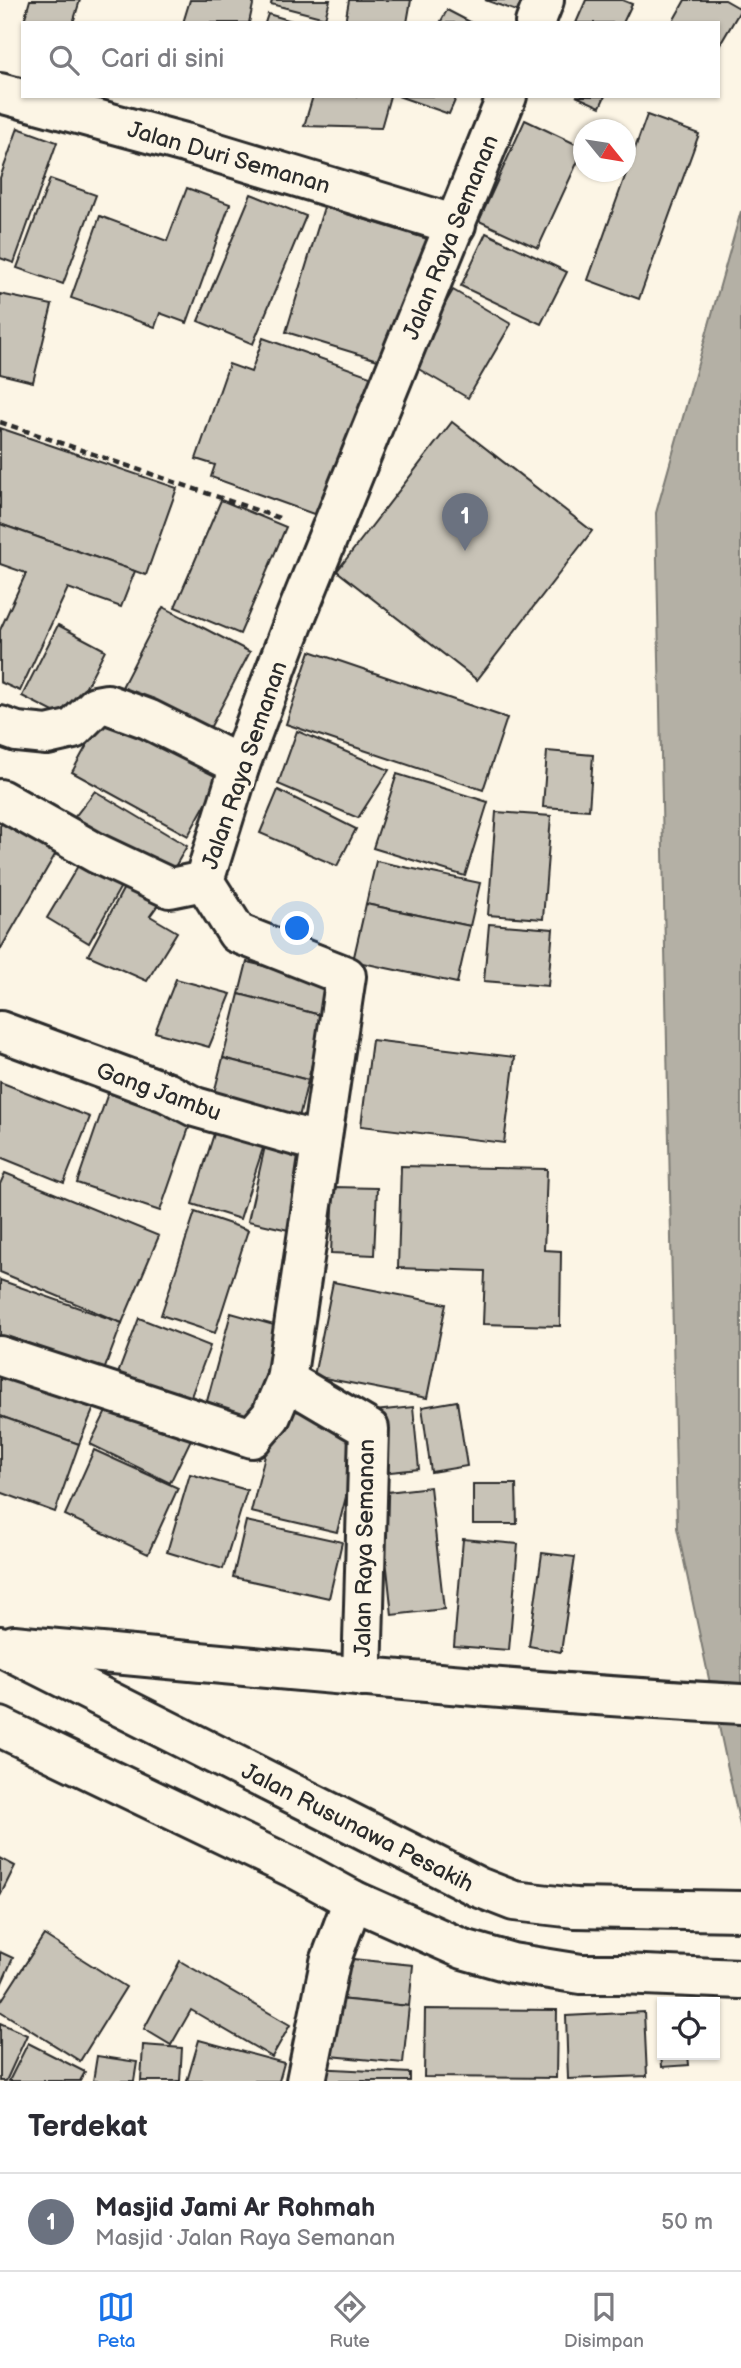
<!DOCTYPE html>
<html lang="id">
<head>
<meta charset="utf-8">
<style>
  :root { --surface:#fff; --page:#f2f2f3; --text:#2b2b33; --muted:#7c7c81; --line:#e1e1e2; --accent:#1a73e8 }
  body { margin:0; font-family:"Balsamiq Sans",sans-serif; background:var(--page); color:var(--text) }
  .controls { position:absolute; right:21px; bottom:21px; display:grid; overflow:hidden; border-radius:0px; box-shadow:0 2px 5px #0004 }
  .controls button { width:63px; height:63px; display:grid; place-items:center; padding:0; border:0; border-bottom:2px solid var(--line); background:var(--surface); color:var(--text); font:35px sans-serif }
  .compass { position:absolute; left:573px; top:119px; width:63px; height:63px; border-radius:50%; background:var(--surface); box-shadow:0 2px 5px #0004; rotate:120deg }
  .you { position:absolute; left:298px; top:929px; width:24px; height:24px; margin:-18px; border:5px solid #fff; border-radius:50%; background:#1a73e8; box-shadow:0 0 0 10px #1a73e833 }
  .badge { display:grid; place-items:center; width:46px; height:46px; border-radius:50%; background:var(--accent); color:#fff; font-size:23px; font-weight:700 }
  .pin { position:absolute; translate:-50% -58px; filter:drop-shadow(0 2px 4px #0008) }
  .pin::after { content:''; position:absolute; top:37px; width:24px; height:21px; background:inherit; clip-path:polygon(0 0,100% 0,50% 100%) }
  .list { margin:0; padding:0; list-style:none }
  h2 { display:flex; justify-content:space-between; align-items:center; height:91px; margin:0; padding:0 28px; font-size:30px }
  h2 small { font-size:23px; font-weight:400; color:var(--muted) }
  .list li { display:grid; grid-template-columns:46px 1fr auto; gap:21px; align-items:center; box-sizing:border-box; height:98px; padding:0 28px; border-top:2px solid var(--line) }
  .list b { display:block; font-size:26px; white-space:nowrap }
  .list p { margin:0; font-size:23px; white-space:nowrap; color:var(--muted) }
  .list em { font-size:23px; font-style:normal; color:var(--muted) }
  .icon { flex:none; width:38px; height:38px; fill:none; stroke:currentColor; stroke-width:2; stroke-linecap:round; stroke-linejoin:round }
  .map { position:relative; flex:none; width:741px; height:2081px; overflow:hidden }
  .search { position:absolute; background:var(--surface); box-shadow:0 2px 5px #0004; left:21px; right:21px; top:21px; height:77px; display:flex; align-items:center; gap:18px; box-sizing:border-box; padding:0 24px; border-radius:0px; color:var(--muted); font-size:26px }
  .sheet { height:189px; background:var(--surface) }
  nav { display:flex; justify-content:space-around; align-items:center; box-sizing:border-box; height:98px; border-top:2px solid var(--line); background:var(--surface); font-size:19px; color:var(--muted) }
  nav a { display:grid; justify-items:center; gap:4px }
  nav .on { color:var(--accent) }
  .map>svg:first-child { display:block }
</style>
</head>
<body>
<div class="map">
<svg width="741" height="2081" viewBox="0 0 741 2081">
  <rect width="100%" height="100%" fill="#fcf5e5"/>
  <filter id="ink" filterUnits="userSpaceOnUse"><feTurbulence type="fractalNoise" baseFrequency=".0143" numOctaves="2"/><feDisplacementMap in="SourceGraphic" scale="14" xChannelSelector="R" yChannelSelector="G"/><feConvolveMatrix kernelMatrix="1 2 1 2 8 2 1 2 1" color-interpolation-filters="sRGB"/></filter>
  <g filter="url(#ink)">
    <path fill="#b4b0a5" stroke="#7d7b74" stroke-width="2" d="M 741,211 L 741,1830 L 677,1528 L 656,513 Z"/>
    <g fill="#c8c3b7" stroke="#2b2b2b" stroke-width="2">
      <path d="M 30,0 L 80,0 L 73,23 L 28,23 L 24,21 Z"/>
      <path d="M 190,0 L 254,0 L 249,23 L 183,23 Z"/>
      <path d="M 272,0 L 330,0 L 325,18 L 271,4 Z"/>
      <path d="M 349,0 L 411,0 L 407,23 L 345,23 Z"/>
      <path d="M 485,0 L 529,0 L 522,13 Z"/>
      <path d="M 586,0 L 622,0 L 632,4 L 623,23 L 576,23 Z"/>
      <path d="M 685,0 L 725,0 L 741,9 L 718,48 L 718,23 L 672,23 Z"/>
      <path d="M 447,10 L 472,23 L 440,23 Z"/>
      <path d="M 268,14 L 299,23 L 265,23 Z"/>
      <path d="M 313,96 L 390,96 L 381,128 L 304,126 Z"/>
      <path d="M 398,96 L 457,96 L 449,114 Z"/>
      <path d="M 576,96 L 605,96 L 600,107 Z"/>
      <path d="M 647,115 L 699,134 L 639,299 L 588,280 Z"/>
      <path d="M 525,120 L 584,148 L 538,248 L 479,221 Z"/>
      <path d="M 18,128 L 57,142 L 14,263 L 0,258 L 0,178 Z"/>
      <path d="M 50,179 L 96,195 L 63,284 L 17,268 Z"/>
      <path d="M 187,188 L 230,204 L 187,323 L 160,313 L 155,327 L 71,298 L 100,216 L 167,241 Z"/>
      <path d="M 251,194 L 306,216 L 253,344 L 198,321 Z"/>
      <path d="M 324,207 L 434,241 L 394,365 L 286,332 Z"/>
      <path d="M 486,233 L 567,272 L 541,324 L 461,286 Z"/>
      <path d="M 453,290 L 511,324 L 468,398 L 410,364 Z"/>
      <path d="M 0,294 L 52,305 L 33,382 L 0,374 Z"/>
      <path d="M 263,338 L 373,377 L 322,517 L 211,477 L 215,465 L 196,459 L 229,364 L 251,372 Z"/>
      <path d="M 452,422 L 592,531 L 477,680 L 337,571 Z"/>
      <path d="M 0,428 L 177,488 L 146,575 L 0,524 Z"/>
      <path d="M 221,500 L 286,527 L 240,634 L 175,607 Z"/>
      <path d="M 0,524 L 135,571 L 121,607 L 68,588 L 20,691 L 0,682 L 0,630 L 26,573 L 0,564 Z"/>
      <path d="M 163,607 L 250,652 L 208,732 L 122,687 Z"/>
      <path d="M 58,625 L 105,650 L 69,720 L 22,696 Z"/>
      <path d="M 310,651 L 507,718 L 483,790 L 286,724 Z"/>
      <path d="M 107,709 L 223,772 L 188,836 L 72,772 Z"/>
      <path d="M 297,731 L 389,770 L 358,818 L 278,784 Z"/>
      <path d="M 547,751 L 593,755 L 589,810 L 543,807 Z"/>
      <path d="M 397,774 L 488,802 L 465,876 L 373,848 Z"/>
      <path d="M 278,790 L 356,829 L 337,866 L 260,833 Z"/>
      <path d="M 95,791 L 187,846 L 169,877 L 67,827 Z"/>
      <path d="M 496,812 L 551,816 L 543,919 L 488,915 Z"/>
      <path d="M 3,822 L 56,853 L 0,950 L 0,826 Z"/>
      <path d="M 82,859 L 124,881 L 89,943 L 47,918 Z"/>
      <path d="M 376,861 L 480,883 L 470,926 L 366,904 Z"/>
      <path d="M 127,882 L 160,902 L 150,916 L 177,932 L 147,981 L 88,955 Z"/>
      <path d="M 366,904 L 470,926 L 457,983 L 353,961 Z"/>
      <path d="M 489,924 L 553,929 L 548,986 L 484,981 Z"/>
      <path d="M 247,962 L 332,982 L 324,1016 L 239,994 Z"/>
      <path d="M 176,979 L 231,994 L 209,1047 L 155,1032 Z"/>
      <path d="M 239,994 L 324,1016 L 308,1080 L 223,1058 Z"/>
      <path d="M 372,1040 L 515,1057 L 504,1143 L 361,1126 Z"/>
      <path d="M 223,1058 L 308,1080 L 296,1130 L 210,1109 Z"/>
      <path d="M 0,1082 L 90,1117 L 64,1183 L 0,1157 Z"/>
      <path d="M 109,1090 L 192,1119 L 160,1211 L 77,1183 Z"/>
      <path d="M 219,1118 L 268,1133 L 240,1219 L 192,1204 Z"/>
      <path d="M 268,1133 L 313,1143 L 293,1231 L 248,1221 Z"/>
      <path d="M 401,1166 L 547,1169 L 544,1250 L 561,1251 L 560,1326 L 483,1324 L 485,1271 L 398,1268 Z"/>
      <path d="M 5,1173 L 159,1236 L 122,1323 L 0,1272 L 0,1184 Z"/>
      <path d="M 334,1187 L 377,1188 L 374,1255 L 331,1253 Z"/>
      <path d="M 195,1212 L 248,1230 L 215,1333 L 161,1315 Z"/>
      <path d="M 0,1280 L 122,1323 L 103,1373 L 0,1341 Z"/>
      <path d="M 333,1282 L 446,1304 L 427,1398 L 314,1376 Z"/>
      <path d="M 231,1313 L 281,1327 L 252,1434 L 203,1416 Z"/>
      <path d="M 139,1318 L 210,1346 L 187,1407 L 116,1379 Z"/>
      <path d="M 0,1374 L 96,1403 L 79,1444 L 0,1416 Z"/>
      <path d="M 114,1395 L 194,1433 L 170,1483 L 90,1444 Z"/>
      <path d="M 457,1401 L 467,1466 L 431,1472 L 422,1407 Z"/>
      <path d="M 277,1407 L 364,1426 L 337,1532 L 251,1512 Z"/>
      <path d="M 413,1407 L 419,1469 L 381,1473 L 375,1411 Z"/>
      <path d="M 0,1416 L 79,1444 L 55,1512 L 0,1492 Z"/>
      <path d="M 94,1450 L 178,1488 L 148,1554 L 65,1515 Z"/>
      <path d="M 190,1474 L 247,1490 L 223,1569 L 167,1552 Z"/>
      <path d="M 473,1484 L 516,1484 L 517,1524 L 473,1524 Z"/>
      <path d="M 430,1487 L 444,1609 L 392,1615 L 379,1493 Z"/>
      <path d="M 246,1521 L 342,1542 L 329,1598 L 233,1577 Z"/>
      <path d="M 463,1539 L 518,1544 L 509,1650 L 454,1646 Z"/>
      <path d="M 542,1553 L 575,1557 L 561,1652 L 529,1646 Z"/>
      <path d="M 0,1858 L 15,1866 L 0,1896 Z"/>
      <path d="M 44,1935 L 126,1987 L 80,2061 L 0,2011 L 0,2003 Z"/>
      <path d="M 0,1952 L 13,1958 L 0,1987 Z"/>
      <path d="M 342,1958 L 413,1965 L 409,2006 L 338,1999 Z"/>
      <path d="M 180,1961 L 290,2025 L 272,2057 L 191,2010 L 171,2045 L 144,2029 Z"/>
      <path d="M 338,1999 L 409,2006 L 403,2063 L 331,2056 Z"/>
      <path d="M 662,2008 L 662,2055 L 688,2055 L 689,2065 L 662,2067 L 658,2009 Z"/>
      <path d="M 425,2009 L 557,2010 L 556,2078 L 424,2077 Z"/>
      <path d="M 644,2012 L 647,2076 L 568,2079 L 566,2016 Z"/>
      <path d="M 0,2023 L 27,2035 L 6,2081 L 0,2081 Z"/>
      <path d="M 199,2040 L 284,2063 L 279,2081 L 187,2081 Z"/>
      <path d="M 28,2043 L 85,2072 L 80,2081 L 9,2081 Z"/>
      <path d="M 143,2045 L 182,2048 L 180,2081 L 141,2081 Z"/>
      <path d="M 97,2056 L 137,2062 L 134,2081 L 93,2081 Z"/>
      <path d="M 315,2068 L 410,2073 L 410,2081 L 314,2081 Z"/>
    </g>
    <g fill="none" stroke-linecap="round" stroke-linejoin="round">
      <defs>
        <g id="street">
          <path d="M 535,23 L 544,0"/>
          <path d="M 0,93 L 185,143 L 456,225"/>
          <path d="M 0,726 L 17,732 L 47,735 L 73,729 L 96,706 L 107,704 L 148,719 L 240,765"/>
          <path d="M 0,799 L 96,853 L 170,888 L 204,881"/>
          <path d="M 0,1031 L 166,1092 L 195,1107 L 321,1143"/>
          <path d="M 0,1356 L 252,1438 L 271,1416 L 286,1380"/>
          <path d="M 14,1645 C 256,1667 498,1691 741,1704"/>
          <path d="M 0,1646 L 478,1887 L 514,1901 L 575,1908 L 741,1911"/>
          <path d="M 362,1677 L 369,1429 L 286,1380 L 346,976 L 237,933 L 204,881 L 240,765 L 296,616 L 507,96"/>
          <path d="M 0,1727 L 298,1870 L 353,1900 L 463,1949 L 512,1963 L 581,1974 L 620,1974 L 741,1979"/>
          <path d="M 306,2081 L 330,1962 L 353,1900"/>
        </g>
      </defs>
      <use href="#street" stroke="#2b2b2b" stroke-width="44"/>
      <path stroke="#2b2b2b" stroke-width="4.5" stroke-dasharray="7 5" stroke-linecap="butt" d="M 0,422 L 282,519"/>
      <use href="#street" stroke="#fcf5e5" stroke-width="38"/>
    </g>
  </g>
  <g text-anchor="middle" stroke-width="7" stroke-linejoin="round" paint-order="stroke">
    <g font-size="23" fill="#2b2b2b" stroke="#fcf5e5">
      <text transform="translate(229 157) rotate(16)" y="8">Jalan Duri Semanan</text>
      <text transform="translate(450 237) rotate(-68)" y="8">Jalan Raya Semanan</text>
      <text transform="translate(244 765) rotate(-71)" y="8">Jalan Raya Semanan</text>
      <text transform="translate(159 1091) rotate(20)" y="8">Gang Jambu</text>
      <text transform="translate(364 1548) rotate(-89)" y="8">Jalan Raya Semanan</text>
      <text transform="translate(358 1827) rotate(27)" y="8">Jalan Rusunawa Pesakih</text>
    </g>
  </g>
</svg>
<div class="controls">
<button><svg class="icon" aria-label="locate" viewBox="0 0 24 24"><circle cx="12" cy="12" r="6"/><path d="M12 2v4M12 18v4M2 12h4M18 12h4"/></svg></button>
</div>
<svg class="compass" viewBox="-18 -18 36 36"><path d="M0-13l5 13h-10z" fill="#e53935"/><path d="M0 13l5-13h-10z" fill="#7c7c81"/></svg>
<div class="you"></div>
<div class="pin badge" style="left:465px;top:551px;background:#6b7280">1</div>
<div class="search"><svg class="icon" aria-label="search" viewBox="0 0 24 24"><circle cx="10" cy="10" r="6"/><path d="M15 15l6 6"/></svg>Cari di sini</div>
</div>
<section class="sheet">
<h2>Terdekat<small></small></h2>
<ul class="list">
<li><span class="badge" style="background:#6b7280">1</span><div><b>Masjid Jami Ar Rohmah</b><p>Masjid · Jalan Raya Semanan</p></div><em>50 m</em></li>
</ul>
</section>
<nav>
<a class="on"><svg class="icon" aria-label="map" viewBox="0 0 24 24"><path d="M3 6l6-2 6 2 6-2v14l-6 2-6-2-6 2zM9 4v14M15 6v14"/></svg>Peta</a>
<a><svg class="icon" aria-label="directions" viewBox="0 0 24 24"><path d="M12 3l9 9-9 9-9-9zM9 14v-3h6M13 9l2 2-2 2"/></svg>Rute</a>
<a><svg class="icon" aria-label="saved" viewBox="0 0 24 24"><path d="M7 4h10v16l-5-4-5 4z"/></svg>Disimpan</a>
</nav>
</body>
</html>
